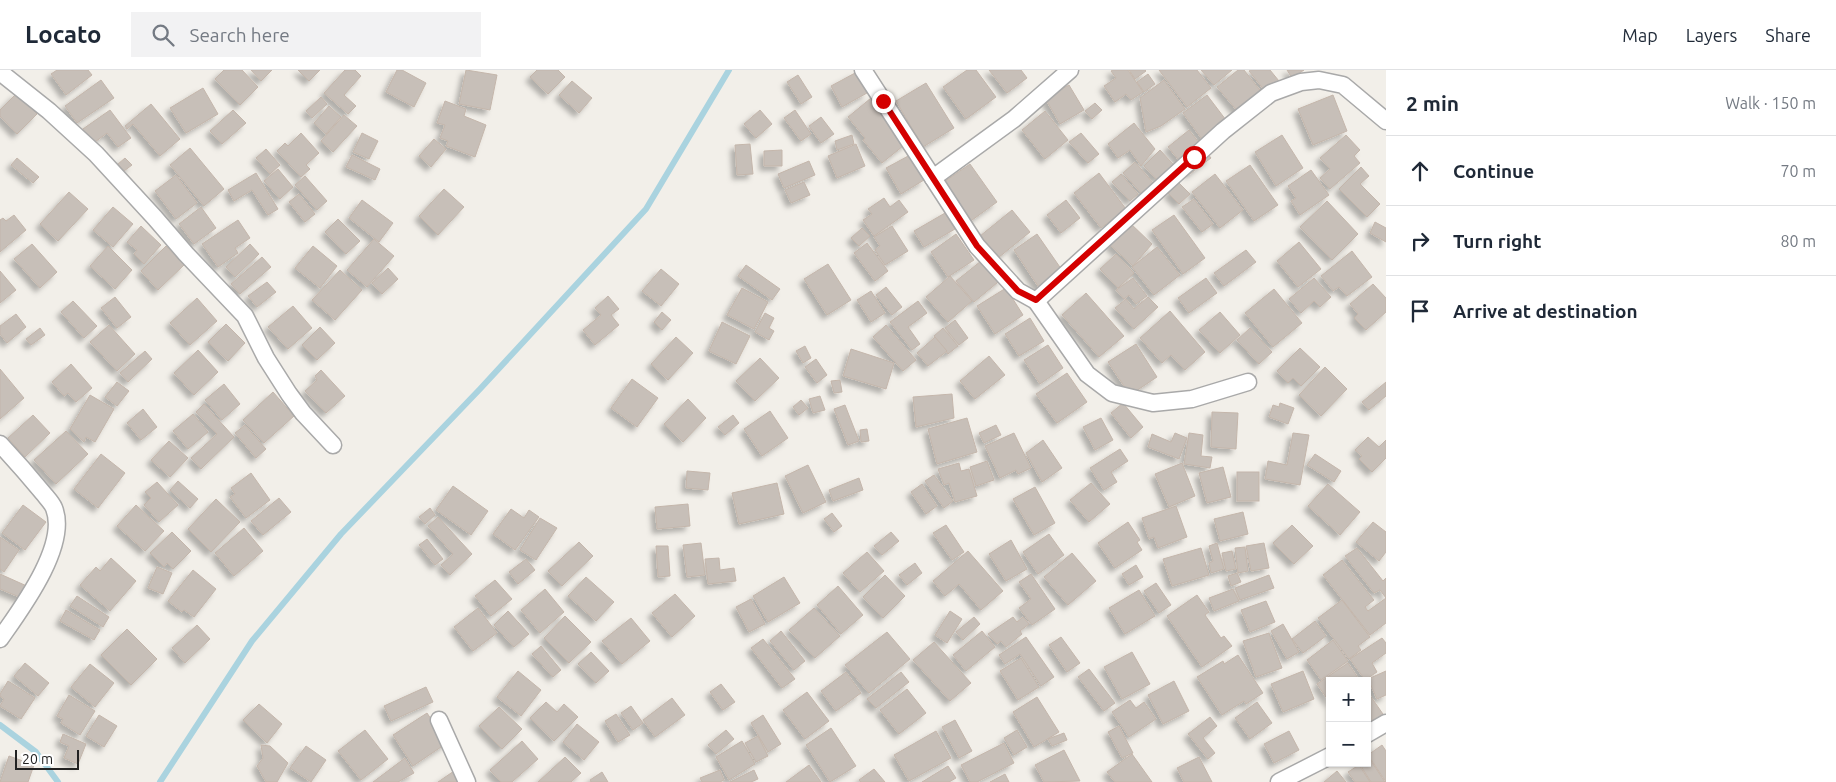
<!DOCTYPE html>
<html lang="en">
<head>
<meta charset="utf-8">
<style>
  :root { --surface:#fff; --page:#f2f2f3; --text:#1f2937; --muted:#747a83; --line:#e0e1e3 }
  body { margin:0; font-family:Ubuntu,sans-serif; background:var(--page); color:var(--text) }
  .controls { position:absolute; right:15px; bottom:15px; display:grid; overflow:hidden; border-radius:0px; box-shadow:0 1px 4px #0004 }
  .controls button { width:45px; height:45px; display:grid; place-items:center; padding:0; border:0; border-bottom:1px solid var(--line); background:var(--surface); color:var(--text); font:25px sans-serif }
  .scale { position:absolute; left:15px; bottom:12px; width:64px; box-sizing:border-box; padding-left:5px; border:2px solid #222; border-top:0; font-size:14px; line-height:18px; white-space:nowrap; color:#222; -webkit-text-stroke:4px #fff; paint-order:stroke }
  .stop { position:absolute; width:15px; height:15px; margin:-11px; border:4px solid #d40000; border-radius:50%; background:#fff }
  .stop.end { background:#d40000; border-color:#fff; box-shadow:0 1px 5px #0008 }
  .list { margin:0; padding:0; list-style:none }
  h2 { display:flex; justify-content:space-between; align-items:center; height:65px; margin:0; padding:0 20px; font-size:21px }
  h2 small { font-size:16px; font-weight:400; color:var(--muted) }
  .list li { display:grid; grid-template-columns:32px 1fr auto; gap:15px; align-items:center; box-sizing:border-box; height:70px; padding:0 20px; border-top:1px solid var(--line) }
  .list b { display:block; font-size:19px; white-space:nowrap }
  .list em { font-size:16px; font-style:normal; color:var(--muted) }
  .icon { flex:none; width:28px; height:28px; fill:none; stroke:currentColor; stroke-width:2; stroke-linecap:round; stroke-linejoin:round }
  .map { position:relative; flex:none; width:1386px; height:712px; overflow:hidden }
  header { display:flex; align-items:center; gap:30px; box-sizing:border-box; height:70px; padding:0 25px; background:var(--surface); border-bottom:1px solid var(--line) }
  header strong { font-size:24px }
  nav { display:flex; gap:28px; margin-inline-start:auto; font-size:18px }
  .search { width:350px; height:45px; background:var(--page); display:flex; align-items:center; gap:12px; box-sizing:border-box; padding:0 18px; border-radius:0px; color:var(--muted); font-size:19px }
  main { display:flex }
  aside { flex:1; background:var(--surface) }
  .map>svg:first-child { display:block }
</style>
</head>
<body>
<header>
<strong>Locato</strong>
<div class="search"><svg class="icon" aria-label="search" viewBox="0 0 24 24"><circle cx="10" cy="10" r="6"/><path d="M15 15l6 6"/></svg>Search here</div>
<nav><a>Map</a><a>Layers</a><a>Share</a></nav>
</header>
<main>
<div class="map">
<svg width="1386" height="712" viewBox="0 0 1386 712">
  <defs>
    <filter id="shadow"><feDropShadow dx="-4.5" dy="4.5" stdDeviation="2.5" flood-color="#0004"/></filter>
  </defs>
  <rect width="100%" height="100%" fill="#f2efe9"/>
  <g fill="none" stroke-linecap="round" stroke-linejoin="round">
    <g stroke="#aad3df" stroke-width="6">
      <path d="M 0,655 L 36,682 L 58,712"/>
      <path d="M 160,712 L 252,571 L 341,464 L 480,319 L 646,139 L 729,0"/>
    </g>
  </g>
  <g fill="#c7bfb8" stroke="#c4b6ab" filter="url(#shadow)">
    <path d="M 57,0 L 88,0 L 92,5 L 66,25 L 51,4 Z"/>
    <path d="M 224,0 L 242,0 L 258,17 L 240,35 L 215,9 Z"/>
    <path d="M 251,0 L 272,0 L 261,11 Z"/>
    <path d="M 298,0 L 320,0 L 309,11 Z"/>
    <path d="M 345,0 L 355,0 L 361,6 L 344,25 L 356,36 L 348,44 L 324,23 Z"/>
    <path d="M 397,0 L 402,0 L 426,13 L 414,37 L 386,22 Z"/>
    <path d="M 466,0 L 497,5 L 490,40 L 459,34 Z"/>
    <path d="M 537,0 L 558,0 L 565,7 L 548,24 L 530,7 Z"/>
    <path d="M 967,0 L 976,0 L 996,27 L 966,49 L 943,17 Z"/>
    <path d="M 989,0 L 1021,0 L 1027,8 L 1007,23 Z"/>
    <path d="M 1113,0 L 1128,0 L 1143,22 L 1131,30 L 1126,24 L 1115,32 L 1104,16 L 1116,8 L 1111,1 Z"/>
    <path d="M 1129,0 L 1145,0 L 1146,1 L 1135,9 Z"/>
    <path d="M 1159,0 L 1197,0 L 1211,18 L 1187,37 Z"/>
    <path d="M 1201,0 L 1232,0 L 1214,15 Z"/>
    <path d="M 1238,0 L 1244,0 L 1263,24 L 1239,43 L 1217,17 Z"/>
    <path d="M 1251,0 L 1270,0 L 1279,11 L 1265,21 L 1249,1 Z"/>
    <path d="M 1287,0 L 1304,0 L 1292,8 Z"/>
    <path d="M 855,3 L 867,23 L 842,37 L 831,16 Z"/>
    <path d="M 1148,4 L 1155,14 L 1144,22 L 1137,12 Z"/>
    <path d="M 798,5 L 812,27 L 801,34 L 787,12 Z"/>
    <path d="M 101,10 L 114,28 L 77,53 L 65,36 Z"/>
    <path d="M 1164,10 L 1185,39 L 1161,56 L 1146,62 L 1140,28 Z"/>
    <path d="M 572,11 L 592,28 L 579,43 L 559,25 Z"/>
    <path d="M 926,13 L 954,58 L 923,77 L 896,31 Z"/>
    <path d="M 1069,15 L 1084,40 L 1060,54 L 1045,28 Z"/>
    <path d="M 203,18 L 218,44 L 186,63 L 170,38 Z"/>
    <path d="M 17,23 L 37,44 L 17,64 L 0,46 L 0,40 Z"/>
    <path d="M 1207,25 L 1229,54 L 1204,72 L 1183,43 Z"/>
    <path d="M 1333,25 L 1347,61 L 1313,75 L 1298,39 Z"/>
    <path d="M 321,27 L 327,34 L 312,48 L 306,41 Z"/>
    <path d="M 871,28 L 908,72 L 882,93 L 863,70 L 865,68 L 848,47 Z"/>
    <path d="M 445,31 L 466,39 L 464,46 L 486,55 L 475,87 L 446,76 L 448,71 L 440,68 L 445,55 L 437,53 Z"/>
    <path d="M 1095,33 L 1102,40 L 1092,49 L 1085,41 Z"/>
    <path d="M 151,34 L 180,69 L 160,86 L 133,54 L 127,59 L 125,56 Z"/>
    <path d="M 329,36 L 341,47 L 326,64 L 314,53 Z"/>
    <path d="M 110,40 L 131,68 L 118,77 L 107,63 L 91,75 L 80,61 Z"/>
    <path d="M 233,40 L 246,53 L 222,74 L 210,61 Z"/>
    <path d="M 760,40 L 772,54 L 756,68 L 744,54 Z"/>
    <path d="M 795,40 L 811,64 L 801,71 L 784,48 Z"/>
    <path d="M 1045,41 L 1068,70 L 1045,89 L 1022,60 Z"/>
    <path d="M 344,45 L 357,56 L 333,82 L 321,71 Z"/>
    <path d="M 821,47 L 834,64 L 821,73 L 809,56 Z"/>
    <path d="M 1134,53 L 1155,79 L 1141,96 L 1130,80 L 1118,88 L 1108,74 Z"/>
    <path d="M 1189,60 L 1211,88 L 1190,104 L 1168,77 Z"/>
    <path d="M 301,63 L 319,83 L 306,95 L 310,99 L 301,107 L 277,81 L 285,73 L 288,76 Z"/>
    <path d="M 362,63 L 378,71 L 369,89 L 353,82 Z"/>
    <path d="M 1081,63 L 1099,84 L 1088,93 L 1069,72 Z"/>
    <path d="M 852,65 L 854,74 L 837,80 L 835,71 Z"/>
    <path d="M 1282,65 L 1303,98 L 1276,116 L 1255,82 Z"/>
    <path d="M 1346,65 L 1360,80 L 1354,86 L 1360,93 L 1330,119 L 1320,108 L 1330,99 L 1320,88 Z"/>
    <path d="M 434,69 L 446,79 L 431,97 L 419,86 Z"/>
    <path d="M 750,74 L 753,104 L 737,105 L 735,75 Z"/>
    <path d="M 856,74 L 865,96 L 837,108 L 828,86 Z"/>
    <path d="M 190,78 L 224,119 L 204,136 L 170,95 Z"/>
    <path d="M 266,79 L 280,95 L 270,104 L 256,88 Z"/>
    <path d="M 782,80 L 782,96 L 764,96 L 764,81 Z"/>
    <path d="M 1160,80 L 1173,94 L 1157,110 L 1144,96 Z"/>
    <path d="M 352,85 L 380,99 L 375,110 L 346,97 Z"/>
    <path d="M 910,85 L 924,110 L 901,124 L 886,98 Z"/>
    <path d="M 17,88 L 39,107 L 33,113 L 11,95 Z"/>
    <path d="M 125,88 L 132,95 L 124,101 L 118,94 Z"/>
    <path d="M 809,91 L 815,105 L 784,118 L 778,104 Z"/>
    <path d="M 1135,92 L 1154,114 L 1142,124 L 1123,103 Z"/>
    <path d="M 970,94 L 997,132 L 968,153 L 941,114 Z"/>
    <path d="M 1250,95 L 1278,135 L 1254,151 L 1226,111 Z"/>
    <path d="M 1361,97 L 1369,106 L 1360,114 L 1380,134 L 1367,147 L 1339,119 Z"/>
    <path d="M 278,99 L 293,117 L 280,129 L 264,111 Z"/>
    <path d="M 1311,100 L 1329,125 L 1300,145 L 1291,131 L 1296,128 L 1288,116 Z"/>
    <path d="M 256,103 L 278,139 L 268,145 L 252,120 L 234,131 L 228,120 Z"/>
    <path d="M 1099,103 L 1126,139 L 1101,158 L 1074,123 Z"/>
    <path d="M 1121,104 L 1138,124 L 1130,131 L 1112,112 Z"/>
    <path d="M 1215,104 L 1243,140 L 1220,158 L 1192,122 Z"/>
    <path d="M 176,105 L 197,133 L 176,149 L 155,121 Z"/>
    <path d="M 305,106 L 327,131 L 317,140 L 295,115 Z"/>
    <path d="M 804,112 L 810,125 L 791,133 L 785,120 Z"/>
    <path d="M 1179,113 L 1190,124 L 1179,134 L 1168,123 Z"/>
    <path d="M 444,119 L 464,137 L 438,165 L 419,146 Z"/>
    <path d="M 69,122 L 88,139 L 58,171 L 40,154 Z"/>
    <path d="M 299,124 L 315,144 L 305,152 L 289,132 Z"/>
    <path d="M 884,128 L 890,137 L 899,130 L 908,142 L 874,166 L 863,150 L 872,144 L 868,139 Z"/>
    <path d="M 1194,129 L 1213,154 L 1202,162 L 1182,137 Z"/>
    <path d="M 362,130 L 393,153 L 379,172 L 349,148 Z"/>
    <path d="M 1066,130 L 1080,148 L 1061,163 L 1047,145 Z"/>
    <path d="M 1327,131 L 1358,164 L 1332,190 L 1300,157 Z"/>
    <path d="M 113,137 L 133,154 L 113,177 L 93,160 Z"/>
    <path d="M 201,137 L 216,158 L 194,174 L 179,154 Z"/>
    <path d="M 1012,140 L 1030,162 L 998,188 L 980,166 Z"/>
    <path d="M 945,143 L 955,159 L 924,177 L 914,161 Z"/>
    <path d="M 14,145 L 26,160 L 0,182 L 0,150 L 3,148 L 6,151 Z"/>
    <path d="M 1174,145 L 1205,188 L 1183,204 L 1152,160 Z"/>
    <path d="M 338,149 L 360,171 L 346,184 L 325,162 Z"/>
    <path d="M 238,150 L 250,168 L 235,178 L 238,183 L 218,197 L 202,174 Z"/>
    <path d="M 1129,152 L 1152,174 L 1133,196 L 1109,174 Z"/>
    <path d="M 1375,152 L 1386,158 L 1386,172 L 1370,163 Z"/>
    <path d="M 141,156 L 161,175 L 144,194 L 134,184 L 137,180 L 127,172 Z"/>
    <path d="M 892,156 L 908,181 L 885,195 L 875,180 L 880,176 L 874,167 Z"/>
    <path d="M 862,158 L 870,166 L 859,176 L 851,168 Z"/>
    <path d="M 956,164 L 974,190 L 948,207 L 931,182 Z"/>
    <path d="M 1037,164 L 1064,203 L 1040,219 L 1014,180 Z"/>
    <path d="M 374,169 L 394,186 L 367,217 L 347,200 Z"/>
    <path d="M 1299,172 L 1321,199 L 1298,217 L 1277,191 Z"/>
    <path d="M 867,173 L 888,201 L 875,211 L 854,183 Z"/>
    <path d="M 32,174 L 57,202 L 40,218 L 14,189 Z"/>
    <path d="M 250,174 L 259,184 L 235,207 L 226,197 Z"/>
    <path d="M 108,176 L 132,200 L 115,219 L 90,196 Z"/>
    <path d="M 166,176 L 184,195 L 158,220 L 141,201 Z"/>
    <path d="M 313,176 L 337,196 L 320,218 L 295,198 Z"/>
    <path d="M 1157,177 L 1180,205 L 1154,225 L 1132,197 Z"/>
    <path d="M 1246,180 L 1256,192 L 1224,216 L 1214,203 Z"/>
    <path d="M 1352,181 L 1372,207 L 1347,226 L 1339,217 L 1333,221 L 1321,206 Z"/>
    <path d="M 1116,184 L 1134,203 L 1118,218 L 1100,199 Z"/>
    <path d="M 262,187 L 271,197 L 240,224 L 231,214 Z"/>
    <path d="M 986,187 L 1003,208 L 974,232 L 956,211 Z"/>
    <path d="M 828,194 L 851,230 L 827,245 L 804,209 Z"/>
    <path d="M 746,195 L 780,219 L 772,230 L 738,206 Z"/>
    <path d="M 388,198 L 398,209 L 382,224 L 372,213 Z"/>
    <path d="M 661,199 L 679,214 L 661,236 L 642,221 Z"/>
    <path d="M 340,200 L 362,220 L 335,250 L 312,230 Z"/>
    <path d="M 0,201 L 16,220 L 0,233 Z"/>
    <path d="M 950,206 L 972,231 L 948,252 L 926,227 Z"/>
    <path d="M 1133,208 L 1147,226 L 1136,234 L 1129,225 L 1124,229 L 1116,220 Z"/>
    <path d="M 1206,208 L 1217,223 L 1189,243 L 1178,228 Z"/>
    <path d="M 1314,208 L 1331,227 L 1320,237 L 1314,231 L 1301,243 L 1289,229 Z"/>
    <path d="M 267,212 L 276,222 L 257,237 L 248,226 Z"/>
    <path d="M 1373,214 L 1386,228 L 1386,242 L 1366,260 L 1354,248 L 1358,244 L 1350,234 Z"/>
    <path d="M 886,217 L 902,237 L 892,245 L 876,225 Z"/>
    <path d="M 742,218 L 768,232 L 754,259 L 727,245 Z"/>
    <path d="M 1006,218 L 1023,245 L 995,264 L 977,236 Z"/>
    <path d="M 1274,219 L 1302,253 L 1273,277 L 1245,243 Z"/>
    <path d="M 871,221 L 885,243 L 871,252 L 857,230 Z"/>
    <path d="M 1086,223 L 1124,266 L 1099,287 L 1062,245 Z"/>
    <path d="M 608,226 L 619,239 L 611,245 L 619,255 L 595,275 L 583,260 L 601,245 L 595,238 Z"/>
    <path d="M 115,227 L 131,247 L 117,258 L 101,238 Z"/>
    <path d="M 1148,227 L 1158,237 L 1134,259 L 1115,238 L 1126,229 L 1134,239 Z"/>
    <path d="M 197,228 L 217,251 L 190,275 L 170,253 Z"/>
    <path d="M 73,231 L 97,256 L 84,268 L 61,242 Z"/>
    <path d="M 918,231 L 927,243 L 908,257 L 920,274 L 912,280 L 890,252 Z"/>
    <path d="M 293,236 L 312,258 L 288,279 L 268,257 Z"/>
    <path d="M 1170,241 L 1205,282 L 1185,300 L 1171,285 L 1162,293 L 1140,268 Z"/>
    <path d="M 662,242 L 671,250 L 662,260 L 654,252 Z"/>
    <path d="M 1220,242 L 1240,265 L 1220,283 L 1199,260 Z"/>
    <path d="M 765,243 L 774,248 L 769,258 L 774,261 L 769,270 L 755,262 Z"/>
    <path d="M 16,244 L 26,257 L 7,273 L 0,264 L 0,256 Z"/>
    <path d="M 1030,248 L 1044,271 L 1019,286 L 1005,264 Z"/>
    <path d="M 955,250 L 968,268 L 959,275 L 945,258 Z"/>
    <path d="M 722,252 L 750,266 L 736,294 L 709,281 Z"/>
    <path d="M 226,254 L 245,273 L 228,291 L 208,272 Z"/>
    <path d="M 109,255 L 135,284 L 117,301 L 90,272 Z"/>
    <path d="M 886,255 L 916,290 L 903,301 L 873,267 Z"/>
    <path d="M 320,257 L 335,273 L 317,290 L 302,275 Z"/>
    <path d="M 40,258 L 45,265 L 31,275 L 26,269 Z"/>
    <path d="M 943,258 L 958,276 L 948,284 L 934,266 Z"/>
    <path d="M 1250,258 L 1272,282 L 1259,294 L 1237,270 Z"/>
    <path d="M 676,267 L 693,283 L 668,310 L 651,294 Z"/>
    <path d="M 935,267 L 947,281 L 928,296 L 917,283 Z"/>
    <path d="M 1136,274 L 1157,307 L 1130,325 L 1108,292 Z"/>
    <path d="M 1048,275 L 1063,298 L 1040,314 L 1024,290 Z"/>
    <path d="M 805,276 L 811,288 L 803,293 L 796,281 Z"/>
    <path d="M 1300,278 L 1320,297 L 1301,316 L 1293,308 L 1288,313 L 1277,301 Z"/>
    <path d="M 851,279 L 894,293 L 886,319 L 843,306 Z"/>
    <path d="M 198,280 L 218,302 L 194,325 L 174,303 Z"/>
    <path d="M 145,281 L 152,289 L 128,312 L 120,303 Z"/>
    <path d="M 989,286 L 1005,305 L 975,329 L 960,311 Z"/>
    <path d="M 760,288 L 779,308 L 755,331 L 736,311 Z"/>
    <path d="M 816,289 L 827,305 L 817,313 L 805,297 Z"/>
    <path d="M 71,294 L 92,318 L 76,332 L 68,323 L 64,326 L 52,312 Z"/>
    <path d="M 1325,297 L 1347,319 L 1321,346 L 1299,325 Z"/>
    <path d="M 0,299 L 24,328 L 0,349 Z"/>
    <path d="M 321,300 L 345,326 L 326,343 L 305,321 L 317,310 L 315,306 Z"/>
    <path d="M 1067,303 L 1087,332 L 1057,353 L 1036,324 Z"/>
    <path d="M 632,309 L 658,328 L 637,357 L 611,338 Z"/>
    <path d="M 840,310 L 842,322 L 834,323 L 831,311 Z"/>
    <path d="M 117,312 L 129,321 L 117,336 L 105,327 Z"/>
    <path d="M 1386,312 L 1386,326 L 1369,340 L 1362,332 Z"/>
    <path d="M 224,314 L 240,334 L 222,350 L 205,330 Z"/>
    <path d="M 273,322 L 294,346 L 264,373 L 243,350 Z"/>
    <path d="M 952,324 L 954,348 L 916,357 L 913,327 Z"/>
    <path d="M 90,325 L 114,339 L 95,372 L 86,367 L 84,372 L 70,359 Z"/>
    <path d="M 820,326 L 825,340 L 813,343 L 809,329 Z"/>
    <path d="M 688,329 L 706,348 L 683,372 L 664,354 Z"/>
    <path d="M 801,330 L 808,338 L 799,345 L 793,337 Z"/>
    <path d="M 1123,333 L 1143,357 L 1131,368 L 1111,343 Z"/>
    <path d="M 1280,333 L 1294,338 L 1288,354 L 1269,347 L 1273,335 L 1279,337 Z"/>
    <path d="M 204,334 L 234,367 L 201,399 L 191,388 L 217,364 L 196,342 Z"/>
    <path d="M 845,335 L 859,371 L 848,375 L 834,339 Z"/>
    <path d="M 143,339 L 157,357 L 141,370 L 127,353 Z"/>
    <path d="M 770,341 L 788,368 L 762,386 L 744,359 Z"/>
    <path d="M 1212,342 L 1238,343 L 1236,379 L 1211,377 Z"/>
    <path d="M 193,344 L 208,362 L 188,379 L 173,361 Z"/>
    <path d="M 33,345 L 50,363 L 25,387 L 8,368 Z"/>
    <path d="M 733,345 L 739,353 L 725,365 L 718,357 Z"/>
    <path d="M 967,348 L 977,382 L 937,394 L 928,359 Z"/>
    <path d="M 1101,348 L 1113,370 L 1095,380 L 1083,357 Z"/>
    <path d="M 245,355 L 266,379 L 256,388 L 235,363 Z"/>
    <path d="M 996,355 L 1001,365 L 984,373 L 979,363 Z"/>
    <path d="M 867,359 L 869,371 L 861,372 L 860,360 Z"/>
    <path d="M 66,361 L 88,384 L 56,414 L 34,390 Z"/>
    <path d="M 1014,363 L 1031,398 L 1018,404 L 1016,400 L 1000,408 L 985,376 Z"/>
    <path d="M 1175,363 L 1187,368 L 1179,389 L 1148,377 L 1152,364 L 1171,372 Z"/>
    <path d="M 1189,363 L 1203,365 L 1201,386 L 1212,387 L 1210,398 L 1184,394 Z"/>
    <path d="M 1293,363 L 1309,365 L 1300,415 L 1265,409 L 1268,391 L 1287,395 Z"/>
    <path d="M 1368,367 L 1379,377 L 1386,370 L 1386,388 L 1372,402 L 1359,389 L 1362,386 L 1355,380 Z"/>
    <path d="M 1043,370 L 1062,398 L 1042,412 L 1026,383 Z"/>
    <path d="M 169,371 L 188,388 L 170,407 L 151,390 Z"/>
    <path d="M 1120,379 L 1128,391 L 1111,402 L 1117,412 L 1104,420 L 1090,398 Z"/>
    <path d="M 101,384 L 125,403 L 98,438 L 74,419 Z"/>
    <path d="M 1315,384 L 1341,401 L 1334,412 L 1307,395 Z"/>
    <path d="M 987,391 L 994,410 L 976,416 L 970,397 Z"/>
    <path d="M 959,393 L 961,401 L 969,399 L 977,426 L 955,432 L 949,413 L 944,415 L 938,399 Z"/>
    <path d="M 1182,393 L 1195,426 L 1169,437 L 1155,404 Z"/>
    <path d="M 808,395 L 826,432 L 803,443 L 785,406 Z"/>
    <path d="M 1223,397 L 1231,427 L 1207,433 L 1199,403 Z"/>
    <path d="M 687,401 L 710,403 L 708,420 L 686,418 Z"/>
    <rect x="1237" y="402" width="22" height="29"/>
    <path d="M 251,403 L 270,430 L 246,448 L 230,427 L 235,424 L 231,418 Z"/>
    <path d="M 934,405 L 953,431 L 944,438 L 925,411 Z"/>
    <path d="M 859,408 L 863,420 L 833,431 L 829,420 Z"/>
    <path d="M 178,411 L 198,429 L 190,438 L 170,420 Z"/>
    <path d="M 157,412 L 178,435 L 159,452 L 144,435 L 151,428 L 145,422 Z"/>
    <path d="M 777,413 L 784,444 L 739,454 L 732,423 Z"/>
    <path d="M 1091,413 L 1110,434 L 1089,452 L 1070,430 Z"/>
    <path d="M 922,414 L 937,436 L 926,444 L 911,422 Z"/>
    <path d="M 1328,414 L 1360,442 L 1340,465 L 1308,436 Z"/>
    <path d="M 453,416 L 488,441 L 471,465 L 436,440 Z"/>
    <path d="M 1035,417 L 1055,453 L 1034,465 L 1013,429 Z"/>
    <path d="M 279,428 L 291,442 L 263,465 L 251,451 Z"/>
    <path d="M 216,429 L 240,452 L 211,482 L 188,459 Z"/>
    <path d="M 688,434 L 690,456 L 657,459 L 655,437 Z"/>
    <path d="M 23,435 L 46,452 L 25,480 L 2,463 Z"/>
    <path d="M 136,435 L 164,461 L 145,481 L 117,456 Z"/>
    <path d="M 1176,436 L 1187,467 L 1158,478 L 1154,467 L 1149,469 L 1142,448 Z"/>
    <path d="M 430,438 L 435,445 L 425,454 L 419,447 Z"/>
    <path d="M 511,439 L 524,448 L 529,440 L 539,447 L 515,480 L 493,464 Z"/>
    <path d="M 1243,442 L 1248,464 L 1220,471 L 1214,449 Z"/>
    <path d="M 832,443 L 842,456 L 834,462 L 824,449 Z"/>
    <path d="M 438,447 L 472,484 L 450,505 L 441,495 L 453,484 L 428,456 Z"/>
    <path d="M 540,448 L 557,458 L 536,490 L 520,480 Z"/>
    <path d="M 1128,452 L 1140,470 L 1137,472 L 1142,480 L 1115,498 L 1098,473 Z"/>
    <path d="M 1373,452 L 1386,462 L 1386,482 L 1379,491 L 1356,472 Z"/>
    <path d="M 946,455 L 964,482 L 952,490 L 933,463 Z"/>
    <path d="M 1292,455 L 1313,476 L 1294,494 L 1273,473 Z"/>
    <path d="M 244,458 L 263,481 L 234,506 L 215,483 Z"/>
    <path d="M 172,462 L 191,481 L 173,499 L 167,493 L 164,497 L 150,483 Z"/>
    <path d="M 891,462 L 899,471 L 882,485 L 874,476 Z"/>
    <path d="M 1049,464 L 1064,485 L 1038,504 L 1023,482 Z"/>
    <path d="M 0,467 L 19,480 L 4,502 L 0,499 Z"/>
    <path d="M 427,469 L 443,489 L 435,495 L 419,475 Z"/>
    <path d="M 1011,470 L 1027,499 L 1006,511 L 989,484 Z"/>
    <path d="M 579,472 L 593,486 L 562,516 L 548,501 Z"/>
    <path d="M 701,473 L 705,505 L 687,507 L 683,475 Z"/>
    <path d="M 1217,473 L 1224,499 L 1211,503 L 1209,493 L 1213,491 L 1209,476 Z"/>
    <path d="M 1264,473 L 1269,498 L 1251,501 L 1246,476 Z"/>
    <path d="M 656,476 L 668,476 L 670,506 L 658,507 Z"/>
    <path d="M 1245,477 L 1248,501 L 1238,503 L 1235,478 Z"/>
    <path d="M 1201,478 L 1209,505 L 1172,516 L 1163,489 Z"/>
    <path d="M 1357,478 L 1383,511 L 1386,508 L 1386,553 L 1370,565 L 1323,505 L 1342,490 L 1374,530 L 1365,537 L 1368,541 L 1386,528 L 1380,520 L 1374,523 L 1345,486 Z"/>
    <path d="M 968,481 L 1003,521 L 981,540 L 959,514 L 945,526 L 933,511 Z"/>
    <path d="M 1232,481 L 1236,499 L 1226,501 L 1222,483 Z"/>
    <path d="M 867,482 L 884,501 L 860,522 L 843,503 Z"/>
    <path d="M 1072,483 L 1096,511 L 1068,535 L 1044,507 Z"/>
    <path d="M 111,488 L 136,511 L 110,541 L 80,515 L 96,497 L 100,501 Z"/>
    <path d="M 719,488 L 720,500 L 734,498 L 736,511 L 708,514 L 705,489 Z"/>
    <path d="M 526,489 L 535,500 L 518,514 L 509,502 Z"/>
    <path d="M 915,493 L 922,503 L 907,515 L 899,505 Z"/>
    <path d="M 1136,495 L 1143,507 L 1129,515 L 1122,504 Z"/>
    <path d="M 157,497 L 172,503 L 163,524 L 148,518 Z"/>
    <path d="M 193,500 L 216,519 L 194,547 L 184,540 L 182,542 L 168,531 Z"/>
    <path d="M 1237,503 L 1241,512 L 1231,516 L 1228,506 Z"/>
    <path d="M 0,504 L 29,517 L 24,529 L 0,519 Z"/>
    <path d="M 1031,504 L 1055,539 L 1032,555 L 1019,538 L 1031,529 L 1019,512 Z"/>
    <path d="M 885,505 L 905,526 L 883,548 L 863,527 Z"/>
    <path d="M 1269,505 L 1274,518 L 1240,530 L 1235,518 Z"/>
    <path d="M 586,507 L 614,532 L 596,551 L 568,526 Z"/>
    <path d="M 784,507 L 800,533 L 768,552 L 753,526 Z"/>
    <path d="M 495,510 L 512,529 L 491,546 L 475,526 Z"/>
    <path d="M 1156,513 L 1171,535 L 1159,543 L 1144,521 Z"/>
    <path d="M 838,516 L 863,545 L 841,564 L 817,535 Z"/>
    <path d="M 545,519 L 564,542 L 540,563 L 521,540 Z"/>
    <path d="M 1233,519 L 1239,531 L 1214,541 L 1209,528 Z"/>
    <path d="M 1139,520 L 1155,546 L 1125,564 L 1109,538 Z"/>
    <path d="M 675,524 L 695,546 L 672,567 L 652,543 Z"/>
    <path d="M 1197,525 L 1209,542 L 1205,545 L 1221,568 L 1224,566 L 1232,576 L 1202,597 L 1167,546 Z"/>
    <path d="M 77,526 L 109,547 L 103,557 L 70,536 Z"/>
    <path d="M 751,529 L 765,554 L 749,562 L 736,537 Z"/>
    <path d="M 1342,530 L 1370,567 L 1358,576 L 1361,580 L 1349,589 L 1318,548 Z"/>
    <path d="M 1266,531 L 1275,552 L 1250,562 L 1241,540 Z"/>
    <path d="M 478,538 L 497,563 L 473,581 L 454,557 Z"/>
    <path d="M 814,538 L 840,566 L 815,588 L 789,560 Z"/>
    <path d="M 66,540 L 100,560 L 94,570 L 60,551 Z"/>
    <path d="M 508,541 L 529,564 L 514,577 L 494,555 Z"/>
    <path d="M 950,541 L 962,549 L 947,573 L 935,565 Z"/>
    <path d="M 565,546 L 591,572 L 569,593 L 544,568 Z"/>
    <path d="M 974,547 L 980,554 L 963,570 L 956,562 Z"/>
    <path d="M 1013,547 L 1017,552 L 1023,547 L 1029,554 L 1020,561 L 1022,564 L 1006,577 L 1001,571 L 997,574 L 988,564 Z"/>
    <path d="M 631,548 L 650,571 L 622,594 L 602,571 Z"/>
    <path d="M 1315,551 L 1326,566 L 1303,583 L 1292,569 Z"/>
    <path d="M 1283,554 L 1299,582 L 1287,589 L 1271,561 Z"/>
    <path d="M 197,555 L 210,569 L 185,593 L 172,578 Z"/>
    <path d="M 127,559 L 157,589 L 131,615 L 101,585 Z"/>
    <path d="M 781,561 L 805,591 L 794,600 L 770,571 Z"/>
    <path d="M 982,561 L 995,577 L 966,601 L 953,585 Z"/>
    <path d="M 887,562 L 910,589 L 869,623 L 845,595 Z"/>
    <path d="M 1269,563 L 1282,598 L 1256,607 L 1243,571 Z"/>
    <path d="M 1026,567 L 1054,607 L 1041,616 L 1020,584 L 1005,594 L 999,585 Z"/>
    <path d="M 1061,567 L 1080,593 L 1067,602 L 1049,575 Z"/>
    <path d="M 1382,568 L 1386,573 L 1386,583 L 1372,593 L 1377,602 L 1365,610 L 1350,589 Z"/>
    <path d="M 763,569 L 795,609 L 782,618 L 751,578 Z"/>
    <path d="M 1333,570 L 1348,591 L 1321,610 L 1307,590 Z"/>
    <path d="M 934,572 L 971,613 L 950,631 L 913,590 Z"/>
    <path d="M 541,576 L 561,600 L 553,607 L 532,584 Z"/>
    <path d="M 591,582 L 609,601 L 596,613 L 578,594 Z"/>
    <path d="M 1132,582 L 1150,614 L 1122,629 L 1104,597 Z"/>
    <path d="M 1238,585 L 1263,623 L 1246,634 L 1244,631 L 1222,645 L 1197,607 L 1223,591 L 1224,594 Z"/>
    <path d="M 1021,588 L 1039,617 L 1018,630 L 1000,601 Z"/>
    <path d="M 25,593 L 49,613 L 38,626 L 14,606 Z"/>
    <path d="M 1348,593 L 1360,611 L 1330,611 L 1330,633 L 1317,614 Z"/>
    <path d="M 90,594 L 114,613 L 95,637 L 71,617 Z"/>
    <path d="M 1089,599 L 1115,633 L 1104,641 L 1078,607 Z"/>
    <path d="M 518,601 L 541,620 L 521,646 L 497,627 Z"/>
    <path d="M 1303,601 L 1314,629 L 1283,642 L 1271,614 Z"/>
    <path d="M 1386,601 L 1386,625 L 1377,629 L 1368,609 Z"/>
    <path d="M 846,602 L 861,623 L 836,641 L 821,621 Z"/>
    <path d="M 901,602 L 909,612 L 876,638 L 867,629 Z"/>
    <path d="M 8,611 L 35,628 L 21,649 L 0,636 L 4,629 L 0,626 L 0,624 Z"/>
    <path d="M 1174,611 L 1189,641 L 1163,654 L 1148,625 Z"/>
    <path d="M 721,614 L 735,632 L 723,640 L 710,622 Z"/>
    <path d="M 426,617 L 433,632 L 391,651 L 384,636 Z"/>
    <path d="M 907,619 L 926,643 L 899,664 L 880,640 Z"/>
    <path d="M 1367,621 L 1385,647 L 1367,659 Z"/>
    <path d="M 807,622 L 829,651 L 805,669 L 783,640 Z"/>
    <path d="M 69,625 L 95,641 L 80,665 L 61,653 L 63,649 L 57,646 Z"/>
    <path d="M 1037,627 L 1059,662 L 1034,677 L 1013,642 Z"/>
    <path d="M 672,628 L 685,645 L 655,667 L 643,650 Z"/>
    <path d="M 1130,630 L 1136,638 L 1144,632 L 1156,649 L 1129,667 L 1112,642 Z"/>
    <path d="M 546,632 L 557,642 L 564,634 L 578,647 L 554,671 L 530,648 Z"/>
    <path d="M 1257,632 L 1272,653 L 1250,669 L 1235,648 Z"/>
    <path d="M 259,634 L 282,654 L 267,673 L 243,650 Z"/>
    <path d="M 631,636 L 643,653 L 633,660 L 621,643 Z"/>
    <path d="M 499,637 L 522,659 L 502,679 L 479,656 Z"/>
    <path d="M 427,643 L 447,673 L 413,696 L 393,665 Z"/>
    <path d="M 616,644 L 630,665 L 618,672 L 605,651 Z"/>
    <path d="M 99,645 L 117,656 L 104,677 L 86,666 Z"/>
    <path d="M 763,645 L 781,674 L 768,682 L 751,653 Z"/>
    <path d="M 1210,647 L 1217,656 L 1203,668 L 1215,683 L 1208,689 L 1188,664 Z"/>
    <path d="M 955,650 L 972,681 L 959,688 L 942,657 Z"/>
    <path d="M 577,654 L 599,672 L 584,690 L 563,672 Z"/>
    <path d="M 1119,656 L 1133,683 L 1122,688 L 1108,662 Z"/>
    <path d="M 831,658 L 856,696 L 830,712 L 806,675 Z"/>
    <path d="M 365,660 L 388,689 L 361,710 L 338,681 Z"/>
    <path d="M 726,660 L 734,669 L 716,684 L 708,675 Z"/>
    <path d="M 1017,660 L 1027,677 L 1014,685 L 1004,668 Z"/>
    <path d="M 936,661 L 951,688 L 909,711 L 894,685 Z"/>
    <path d="M 1289,661 L 1299,680 L 1274,693 L 1264,674 Z"/>
    <path d="M 1064,663 L 1067,670 L 1052,676 L 1048,669 Z"/>
    <path d="M 63,664 L 86,674 L 78,694 L 64,688 L 69,676 L 60,672 Z"/>
    <path d="M 758,666 L 768,686 L 756,692 L 745,673 Z"/>
    <path d="M 522,671 L 538,689 L 512,712 L 501,712 L 490,700 Z"/>
    <path d="M 742,671 L 755,694 L 729,710 L 716,687 Z"/>
    <path d="M 1004,673 L 1014,693 L 977,712 L 970,712 L 961,695 Z"/>
    <path d="M 261,675 L 270,676 L 288,693 L 277,712 L 266,712 L 257,696 L 263,688 Z"/>
    <path d="M 1382,675 L 1386,681 L 1386,712 L 1368,685 Z"/>
    <path d="M 306,676 L 326,690 L 311,712 L 290,698 Z"/>
    <path d="M 1064,680 L 1080,711 L 1044,712 L 1035,695 Z"/>
    <path d="M 1132,684 L 1152,712 L 1115,712 L 1107,702 Z"/>
    <path d="M 1367,685 L 1385,712 L 1371,712 L 1359,693 L 1367,693 Z"/>
    <path d="M 9,686 L 34,695 L 28,712 L 0,712 Z"/>
    <path d="M 565,687 L 581,703 L 571,712 L 538,712 Z"/>
    <path d="M 1199,687 L 1212,712 L 1184,712 L 1177,698 Z"/>
    <path d="M 405,688 L 414,703 L 398,712 L 373,712 Z"/>
    <path d="M 809,695 L 821,712 L 786,712 Z"/>
    <path d="M 1359,695 L 1370,712 L 1355,712 L 1348,702 Z"/>
    <path d="M 948,696 L 956,708 L 949,712 L 922,712 Z"/>
    <path d="M 874,699 L 885,712 L 861,712 L 859,710 Z"/>
    <path d="M 720,700 L 724,710 L 720,712 L 702,712 L 700,708 Z"/>
    <path d="M 754,700 L 758,709 L 751,712 L 730,712 Z"/>
    <path d="M 454,701 L 462,712 L 438,712 Z"/>
    <path d="M 1337,701 L 1346,712 L 1324,712 Z"/>
    <path d="M 602,702 L 608,712 L 591,712 L 590,710 Z"/>
    <path d="M 1005,704 L 1009,712 L 990,712 Z"/>
  </g>
  <g fill="none" stroke-linecap="round" stroke-linejoin="round">
    <defs>
      <g id="street">
        <path d="M 863,0 L 977,176 L 1018,221 L 1036,231 L 1223,61 L 1271,23 L 1301,12 L 1319,10 L 1343,15 L 1386,51"/>
        <path d="M 0,2 L 49,41 L 96,84 L 155,148 L 186,184 L 245,246 L 266,288 L 289,324 L 303,343 L 333,375"/>
        <path d="M 933,108 L 1014,49 L 1070,0"/>
        <path d="M 1036,231 L 1087,304 L 1112,323 L 1153,333 L 1192,329 L 1248,312"/>
        <path d="M 0,374 C 15,390 29,406 43,423 C 47,428 52,433 54,438 C 69,475 21,539 0,569"/>
        <path d="M 439,650 L 467,712"/>
        <path d="M 1367,664 L 1386,653"/>
        <path d="M 1279,712 L 1330,686"/>
      </g>
    </defs>
    <use href="#street" stroke="#a9a9a9" stroke-width="19"/>
    <use href="#street" stroke="#fff" stroke-width="16"/>
  </g>
  <g fill="none" stroke-linecap="round" stroke-linejoin="round">
    <path stroke="#d40000" stroke-width="6" d="M 883,31 L 977,176 L 1018,221 L 1036,230 L 1194,87"/>
  </g>
</svg>
<div class="controls">
<button>+</button>
<button>−</button>
</div>
<div class="scale">20 m</div>
<div class="stop" style="left:1194px;top:87px"></div>
<div class="stop end" style="left:883px;top:31px"></div>
</div>
<aside>
<h2>2 min<small>Walk · 150 m</small></h2>
<ul class="list">
<li><svg class="icon" aria-label="ahead" viewBox="0 0 24 24"><path d="M12 20V5M6 11l6-6 6 6"/></svg><div><b>Continue</b></div><em>70 m</em></li>
<li><svg class="icon" aria-label="right" viewBox="0 0 24 24"><path d="M7 20v-9h11M14 6l5 5-5 5"/></svg><div><b>Turn right</b></div><em>80 m</em></li>
<li><svg class="icon" aria-label="arrive" viewBox="0 0 24 24"><path d="M6 21V4h12l-3 4 3 4H6"/></svg><div><b>Arrive at destination</b></div></li>
</ul>
</aside>
</main>
</body>
</html>
